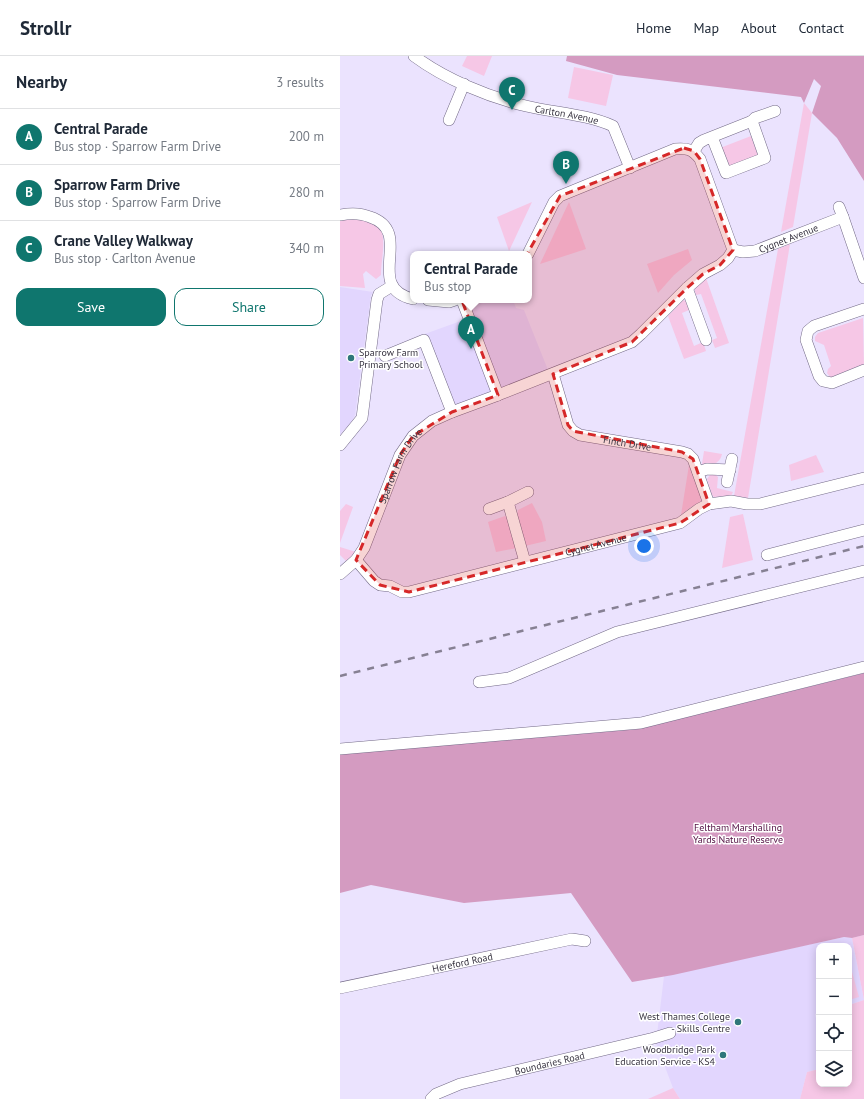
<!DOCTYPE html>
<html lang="en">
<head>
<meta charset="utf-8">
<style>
  :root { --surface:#fff; --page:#f2f2f3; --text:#1f2937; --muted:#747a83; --line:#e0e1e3; --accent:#0f766e }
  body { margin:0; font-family:"PT Sans",sans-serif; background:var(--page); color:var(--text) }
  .controls { position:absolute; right:12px; bottom:12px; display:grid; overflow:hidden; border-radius:8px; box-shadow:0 2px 10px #0003 }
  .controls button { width:36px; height:36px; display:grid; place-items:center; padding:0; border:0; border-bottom:1px solid var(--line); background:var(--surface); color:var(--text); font:20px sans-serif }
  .you { position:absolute; left:304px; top:490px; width:14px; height:14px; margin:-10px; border:3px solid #fff; border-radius:50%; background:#1a73e8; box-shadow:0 0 0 6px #1a73e833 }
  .badge { display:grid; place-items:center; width:26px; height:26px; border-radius:50%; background:var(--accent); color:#fff; font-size:13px; font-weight:700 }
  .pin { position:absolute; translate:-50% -33px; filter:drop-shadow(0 1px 2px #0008) }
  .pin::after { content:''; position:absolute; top:21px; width:14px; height:12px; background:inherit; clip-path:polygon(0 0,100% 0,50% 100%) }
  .popup { position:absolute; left:70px; top:195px; width:122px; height:52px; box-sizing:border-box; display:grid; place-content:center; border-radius:8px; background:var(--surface); filter:drop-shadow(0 1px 3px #0005); font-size:13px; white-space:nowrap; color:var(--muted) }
  .popup b { font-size:15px; color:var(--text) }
  .popup::after { content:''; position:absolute; left:50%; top:100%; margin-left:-8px; border:8px solid transparent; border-top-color:var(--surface) }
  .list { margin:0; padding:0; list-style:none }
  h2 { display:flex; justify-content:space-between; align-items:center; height:52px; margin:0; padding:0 16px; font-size:17px }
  h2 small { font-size:13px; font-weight:400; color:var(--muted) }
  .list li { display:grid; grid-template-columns:26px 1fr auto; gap:12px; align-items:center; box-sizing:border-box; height:56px; padding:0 16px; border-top:1px solid var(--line) }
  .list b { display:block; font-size:15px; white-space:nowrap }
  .list p { margin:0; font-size:13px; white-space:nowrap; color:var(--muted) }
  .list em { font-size:13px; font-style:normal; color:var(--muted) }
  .actions { display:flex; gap:8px; padding:12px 16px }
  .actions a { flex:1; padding:9px 0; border:1px solid var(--accent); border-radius:12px; text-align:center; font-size:14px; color:var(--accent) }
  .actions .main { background:var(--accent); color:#fff }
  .icon { flex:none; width:22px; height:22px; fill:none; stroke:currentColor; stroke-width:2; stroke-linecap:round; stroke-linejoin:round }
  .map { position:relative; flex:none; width:524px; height:1043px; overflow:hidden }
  header { display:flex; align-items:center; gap:24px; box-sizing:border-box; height:56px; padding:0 20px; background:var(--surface); border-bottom:1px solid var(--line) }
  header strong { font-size:19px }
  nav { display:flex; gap:22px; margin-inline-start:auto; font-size:14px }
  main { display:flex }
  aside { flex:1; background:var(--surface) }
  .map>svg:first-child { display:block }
</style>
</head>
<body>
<header>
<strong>Strollr</strong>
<nav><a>Home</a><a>Map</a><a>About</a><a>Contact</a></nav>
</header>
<main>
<aside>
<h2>Nearby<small>3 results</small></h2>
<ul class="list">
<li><span class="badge">A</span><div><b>Central Parade</b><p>Bus stop · Sparrow Farm Drive</p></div><em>200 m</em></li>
<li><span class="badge">B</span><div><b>Sparrow Farm Drive</b><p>Bus stop · Sparrow Farm Drive</p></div><em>280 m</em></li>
<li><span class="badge">C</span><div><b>Crane Valley Walkway</b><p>Bus stop · Carlton Avenue</p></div><em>340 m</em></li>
</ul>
<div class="actions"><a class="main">Save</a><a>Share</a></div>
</aside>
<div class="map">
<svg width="524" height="1043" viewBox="0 0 524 1043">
  <rect width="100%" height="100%" fill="#ebe3fe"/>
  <g fill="#e2d6fe">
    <path d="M 0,231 L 33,236 L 31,239 L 15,359 L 10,368 L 0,378 Z"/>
    <path d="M 122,244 L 173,244 L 176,252 L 184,254 L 210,319 L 112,356 L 82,279 L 129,262 Z"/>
    <path d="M 504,881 L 512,882 L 524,944 L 509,949 L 509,890 L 479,890 L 479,957 L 475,958 L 479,974 L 479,1013 L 467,1016 L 460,1043 L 340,1043 L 333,1032 L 316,987 L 324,920 Z"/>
  </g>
  <g fill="#f6c7e6">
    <path d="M 127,0 L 152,0 L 144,20 L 122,10 Z"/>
    <path d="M 234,11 L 273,19 L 266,50 L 228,42 Z"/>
    <path d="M 464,47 L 472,57 L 453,171 L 441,176 Z"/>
    <path d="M 411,80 L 418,99 L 388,111 L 380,92 Z"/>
    <path d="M 192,146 L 169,195 L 157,161 Z"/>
    <path d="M 229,146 L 246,193 L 200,208 Z"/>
    <path d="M 0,161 C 16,162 43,162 43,183 C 44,195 41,207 41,219 L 36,223 L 26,215 L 23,218 L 25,232 L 0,230 Z"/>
    <path d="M 450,188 L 408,442 L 394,440 L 438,193 Z"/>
    <path d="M 348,193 L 352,204 L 334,219 L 318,237 L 307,208 Z"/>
    <path d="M 366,222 L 389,287 L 375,292 L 372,284 L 377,282 L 361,238 L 356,239 L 354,232 Z"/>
    <path d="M 343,244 L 346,245 L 349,254 L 342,257 L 354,290 L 363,286 L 366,295 L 344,303 L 328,260 Z"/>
    <path d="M 523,262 L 524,311 L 494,322 L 490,321 L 487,317 L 488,313 L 491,310 L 484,289 L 475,285 L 475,281 L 478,277 Z"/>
    <path d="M 364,395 L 382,398 C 380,408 371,410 362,408 Z"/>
    <path d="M 476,399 L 484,416 L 451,425 L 449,409 Z"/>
    <path d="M 349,409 L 362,444 L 360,447 L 351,451 L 341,459 Z"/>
    <path d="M 374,418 L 378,421 L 377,432 L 393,436 L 391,440 L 374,441 L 372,439 L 367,423 L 370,419 Z"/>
    <path d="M 192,447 L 202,466 L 206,485 L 185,490 L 177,458 L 178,454 Z"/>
    <path d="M 6,448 L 13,451 L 0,487 L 0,455 Z"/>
    <path d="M 403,458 L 413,504 L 382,512 L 390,461 Z"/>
    <path d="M 165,460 L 169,462 L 177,492 L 156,496 L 148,466 Z"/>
    <path d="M 0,491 L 16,496 L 6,505 L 0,499 Z"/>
    <path d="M 524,879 L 524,1043 L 460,1043 L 467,1016 L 479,1013 L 479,1028 L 509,1028 L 509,949 L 524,944 L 512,882 Z"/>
    <path d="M 509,905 L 519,941 L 509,944 Z"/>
    <path d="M 333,1032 L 340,1043 L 308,1043 Z"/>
  </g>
  <g fill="#d49bc1">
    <path d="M 227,0 L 524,0 L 524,125 L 497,82 L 472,57 L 481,30 L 474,23 L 464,47 L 461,41 L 277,19 L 226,5 Z"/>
    <path d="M 524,617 L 524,879 L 512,882 L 504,881 L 333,919 L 292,926 L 231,837 L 124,847 L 31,829 L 0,837 L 0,698 L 298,673 Z"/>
  </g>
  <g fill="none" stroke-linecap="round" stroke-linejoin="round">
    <defs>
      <g id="minor">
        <path id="s1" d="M 74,0 C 105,23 148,41 186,50 C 215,57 246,58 273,70 L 290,112"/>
        <path d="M 109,64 L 124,28"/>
        <path d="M 412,65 L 415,62 L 435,55"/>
        <path d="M 354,95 L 359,87 L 364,84 L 412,65 L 425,102 L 386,117 L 372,81"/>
        <path d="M 499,151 L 503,161"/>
        <path d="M 0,159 C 10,157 21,157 30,161 C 76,176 22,231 73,243"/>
        <path id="s2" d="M 393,194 L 403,196 L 415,195 L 503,161 L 524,222"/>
        <path d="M 347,232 L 366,284"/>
        <path d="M 88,244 L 109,246 L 115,244"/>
        <path d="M 122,244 L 158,339"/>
        <path d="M 524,253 L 474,270 L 468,275 L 466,284 L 479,320 L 483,325 L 492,327 L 524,314"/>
        <path d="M 45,300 L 84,284 L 112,356"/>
        <path id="s3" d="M 213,318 L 228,369 L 233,375 L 240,379 L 342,396 L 348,398 L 353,403 L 369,448"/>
        <path d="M 0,389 L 22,362 L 37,244 L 39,238 L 52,230"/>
        <path d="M 358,416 L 367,413 L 390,414"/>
        <path d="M 387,426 L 392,403"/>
        <path d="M 149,453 L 168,446"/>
        <path d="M 427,499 L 524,474"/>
        <path id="s4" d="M 16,504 L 34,525 L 40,529 L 50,530 L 62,536 L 69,536 L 340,467 L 359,453 L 369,448 L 391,445 L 407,448 L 420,448 L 524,422"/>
        <path d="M 185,506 L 168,446 L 188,436"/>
        <path id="s5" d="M 0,518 L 16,504 L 24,492 L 60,399 L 73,380 L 92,365 L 112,356 L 158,339 L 292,286 L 301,278 L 347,232 L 363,218 L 380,209 L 388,202 L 393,194 L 360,103 C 352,93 348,92 335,93 L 220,140 L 214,146 L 188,198"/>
        <path d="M 139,626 L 169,622 L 277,576 L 524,515"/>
        <path d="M 0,693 L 301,667 L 524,611"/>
        <path id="s6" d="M 0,932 L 232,883 L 245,885"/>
        <path id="s7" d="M 91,1043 L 96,1038 L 120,1028 L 314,982 L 330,977"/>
      </g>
    </defs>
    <use href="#minor" stroke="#736a87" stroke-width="12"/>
    <use href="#minor" stroke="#fff" stroke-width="11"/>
    <path stroke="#868093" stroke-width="2.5" stroke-dasharray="7 7" stroke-linecap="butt" d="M 0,620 L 524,490"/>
  </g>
  <path fill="#d62828" fill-opacity="0.2" stroke="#d62828" stroke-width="3" stroke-dasharray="8 5" stroke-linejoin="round" d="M 344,92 L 354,95 L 360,103 L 393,194 L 380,209 L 363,218 L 347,232 L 292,286 L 213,318 L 228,369 L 233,375 L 342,396 L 353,403 L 369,448 L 340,467 L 69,536 L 40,529 L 16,504 L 60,399 L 73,380 L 112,356 L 158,339 L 121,242 L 174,221 L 220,140 Z"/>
  <g fill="#2e777a" stroke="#fff" stroke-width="1.5">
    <circle cx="11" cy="302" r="4"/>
    <circle cx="398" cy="966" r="4"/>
    <circle cx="383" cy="999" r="4"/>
  </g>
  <g text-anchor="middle" stroke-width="3" stroke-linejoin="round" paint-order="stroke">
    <g font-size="10" fill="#373340" stroke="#fff">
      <text dy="4" stroke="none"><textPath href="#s1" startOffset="165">Carlton Avenue</textPath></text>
      <text dy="4" stroke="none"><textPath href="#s2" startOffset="58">Cygnet Avenue</textPath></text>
      <text dy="4" stroke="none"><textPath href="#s3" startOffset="117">Finch Drive</textPath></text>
      <text dy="4" stroke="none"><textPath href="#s5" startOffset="126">Sparrow Farm Drive</textPath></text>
      <text dy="4" stroke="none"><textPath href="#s4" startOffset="258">Cygnet Avenue</textPath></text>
      <text dy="4" stroke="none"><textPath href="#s6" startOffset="125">Hereford Road</textPath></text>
      <text dy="4" stroke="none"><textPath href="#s7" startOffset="125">Boundaries Road</textPath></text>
    </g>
    <g font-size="10" fill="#373340" stroke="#fff" text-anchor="end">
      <text x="19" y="300" text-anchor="start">Sparrow Farm<tspan x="19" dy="12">Primary School</tspan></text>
      <text x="390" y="964">West Thames College<tspan x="390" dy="12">- Skills Centre</tspan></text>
      <text x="375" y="997">Woodbridge Park<tspan x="375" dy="12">Education Service - KS4</tspan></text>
    </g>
    <g font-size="10" fill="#520f42" stroke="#fff">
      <text x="398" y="775">Feltham Marshalling<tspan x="398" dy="12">Yards Nature Reserve</tspan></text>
    </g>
  </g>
</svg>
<div class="controls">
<button>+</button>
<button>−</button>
<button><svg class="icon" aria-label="locate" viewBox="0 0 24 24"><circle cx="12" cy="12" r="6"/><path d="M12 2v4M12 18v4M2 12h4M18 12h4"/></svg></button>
<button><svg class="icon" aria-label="layers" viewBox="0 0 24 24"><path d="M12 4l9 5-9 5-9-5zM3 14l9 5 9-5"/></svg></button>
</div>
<div class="you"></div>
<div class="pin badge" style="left:131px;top:293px">A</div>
<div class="popup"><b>Central Parade</b>Bus stop</div>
<div class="pin badge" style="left:226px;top:128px">B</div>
<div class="pin badge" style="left:172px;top:54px">C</div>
</div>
</main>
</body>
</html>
